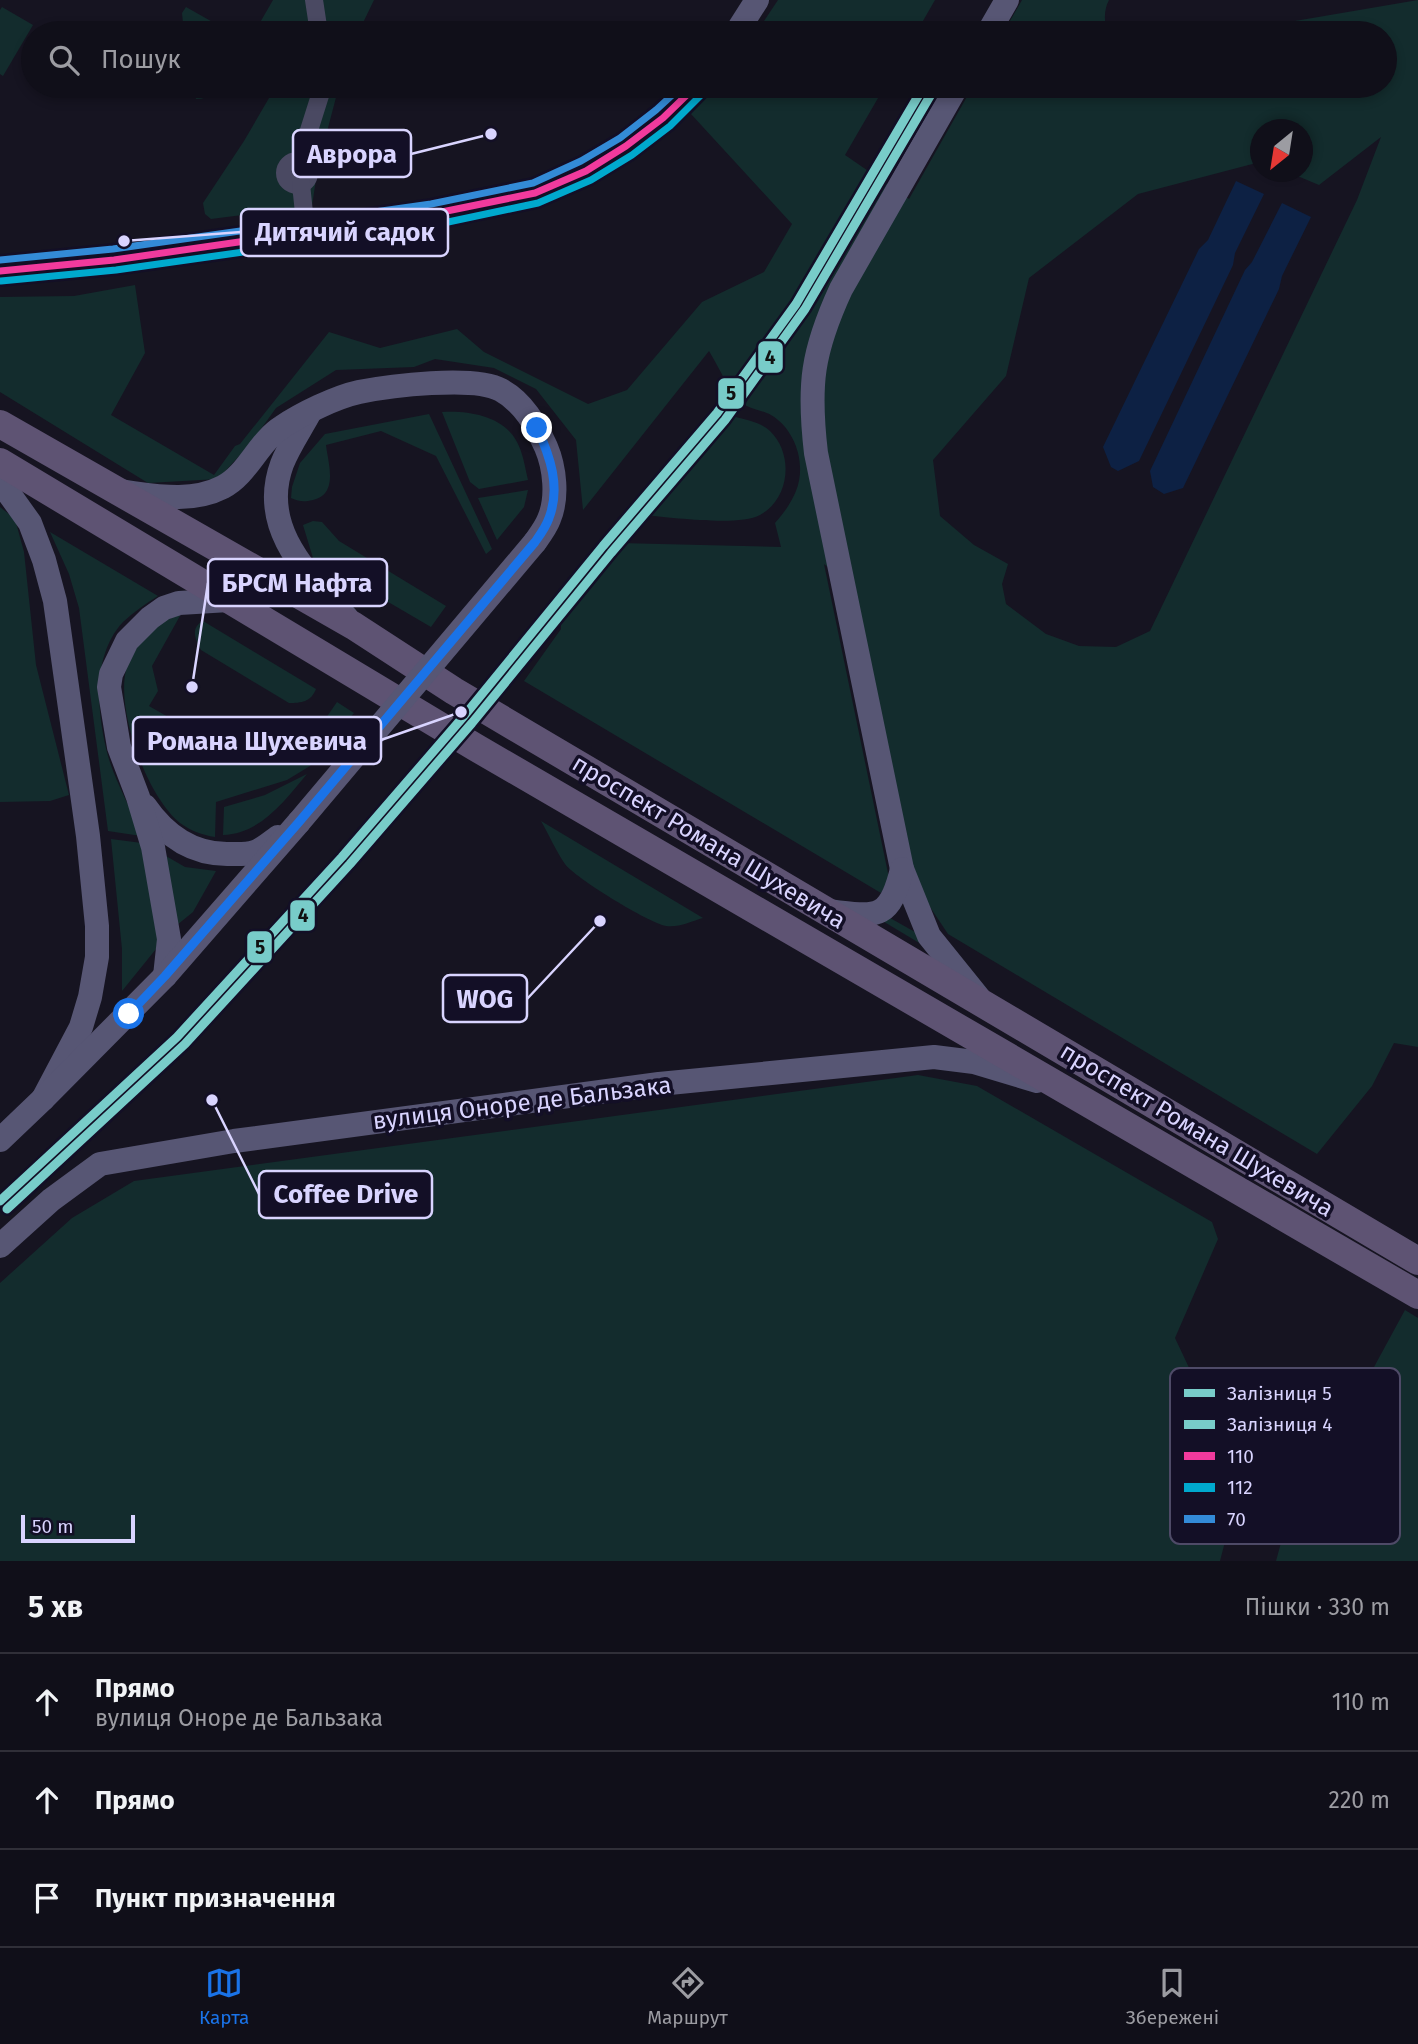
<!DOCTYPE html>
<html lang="uk">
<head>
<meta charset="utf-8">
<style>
  :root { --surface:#100f19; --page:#1e1d26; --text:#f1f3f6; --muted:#9c9ca2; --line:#302f38; --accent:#1a73e8 }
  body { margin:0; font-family:"Fira Sans",sans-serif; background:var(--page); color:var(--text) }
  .compass { position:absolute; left:1250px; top:119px; width:63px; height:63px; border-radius:50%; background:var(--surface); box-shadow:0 4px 10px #0003; rotate:210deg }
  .scale { position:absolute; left:21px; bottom:18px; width:114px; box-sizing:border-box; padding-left:7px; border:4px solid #d9d4ff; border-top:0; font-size:19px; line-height:24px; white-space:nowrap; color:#d9d4ff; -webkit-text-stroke:5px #130f26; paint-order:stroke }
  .stop { position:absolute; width:21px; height:21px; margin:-16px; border:5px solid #1a73e8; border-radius:50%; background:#fff }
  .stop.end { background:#1a73e8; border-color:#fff; box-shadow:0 2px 7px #0008 }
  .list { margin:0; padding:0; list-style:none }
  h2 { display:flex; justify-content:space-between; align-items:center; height:91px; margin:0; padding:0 28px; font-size:30px }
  h2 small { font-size:23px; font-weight:400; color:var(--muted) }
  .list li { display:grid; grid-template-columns:46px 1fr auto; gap:21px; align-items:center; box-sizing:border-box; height:98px; padding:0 28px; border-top:2px solid var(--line) }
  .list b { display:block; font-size:26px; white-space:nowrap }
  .list p { margin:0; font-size:23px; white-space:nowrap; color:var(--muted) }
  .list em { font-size:23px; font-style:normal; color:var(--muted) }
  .icon { flex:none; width:38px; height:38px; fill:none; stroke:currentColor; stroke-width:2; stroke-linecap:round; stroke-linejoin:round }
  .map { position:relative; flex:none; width:1418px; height:1561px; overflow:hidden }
  .search { position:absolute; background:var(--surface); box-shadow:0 4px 10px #0003; left:21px; right:21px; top:21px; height:77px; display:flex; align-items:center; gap:18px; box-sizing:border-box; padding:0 24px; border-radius:38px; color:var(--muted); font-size:26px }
  .sheet { height:385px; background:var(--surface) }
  nav { display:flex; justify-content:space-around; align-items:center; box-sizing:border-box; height:98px; border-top:2px solid var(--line); background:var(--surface); font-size:19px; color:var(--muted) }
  nav a { display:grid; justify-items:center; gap:4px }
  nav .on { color:var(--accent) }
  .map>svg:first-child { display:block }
</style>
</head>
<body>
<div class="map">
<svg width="1418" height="1561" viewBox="0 0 1418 1561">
  <rect width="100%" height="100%" fill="#161421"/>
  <g fill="#132c2d" fill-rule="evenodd">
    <path d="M 273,0 L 374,0 L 358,33 L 254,33 Z"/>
    <path d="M 778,0 L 935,0 L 916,33 L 756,33 Z"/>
    <path d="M 1022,0 L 1109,0 C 1104,9 1103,24 1109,33 L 1003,33 Z"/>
    <path d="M 1418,0 L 1418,1047 L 1394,1043 L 1372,1086 L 1317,1154 L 948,934 L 924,898 L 912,867 L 850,587 L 824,564 L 889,878 L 881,893 L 524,681 L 561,629 L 561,617 L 581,590 L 578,578 L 590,577 L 619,543 L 781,547 L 775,523 C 784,513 791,503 796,491 C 807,464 795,429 771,415 C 762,410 748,409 741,402 C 729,390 718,366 709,351 L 583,510 L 576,440 L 536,389 L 494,368 L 435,359 L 414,367 L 336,370 L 276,408 L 251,443 L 218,479 L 148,483 L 0,392 L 0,297 L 74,296 L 135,285 L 145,353 L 111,415 L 214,475 L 235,446 L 240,444 L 329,332 L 380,348 L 457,329 L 484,352 L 588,404 L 627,390 L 702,302 L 764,272 L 792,224 L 691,114 L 718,86 L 885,86 L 845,155 L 909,199 L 973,86 L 1385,86 L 1385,33 L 1224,33 ZM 1260,130 L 1302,130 L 1302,172 L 1288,172 L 1319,185 L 1381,137 L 1357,200 L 1150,631 L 1116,647 L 1079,646 L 1046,634 L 1006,604 L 1002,584 L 1008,564 L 974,545 L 940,516 L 933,460 L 1006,376 L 1029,278 L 1138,194 L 1260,162 Z"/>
    <path d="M 2,7 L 33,25 L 3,76 L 0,74 L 0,10 Z"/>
    <path d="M 186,7 L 232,33 L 184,33 L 182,13 Z"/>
    <path d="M 192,86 L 214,86 C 209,94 207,100 196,99 Z"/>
    <path d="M 276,86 L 339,86 L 318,166 L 312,206 L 211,219 L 205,214 L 203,203 L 244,141 Z"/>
    <path d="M 442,412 C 468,410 504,416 517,442 C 523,453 525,467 528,480 L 479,489 L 470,482 Z"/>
    <path d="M 429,414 L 492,549 L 486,554 L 436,456 L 381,431 L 326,445 C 328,463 339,494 313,500 C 304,502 300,502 291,498 L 292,487 L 300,463 L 325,434 Z"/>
    <path d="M 736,417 C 747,420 762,423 770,431 C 794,454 790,499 760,515 C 738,527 670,517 643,515 L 719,418 Z"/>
    <path d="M 528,490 L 524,507 L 497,540 L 478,498 Z"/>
    <path d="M 0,507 L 15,519 L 24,552 L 36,665 L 69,795 L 50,801 L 0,802 Z"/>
    <path d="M 313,521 L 322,522 L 339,541 L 446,606 L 431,627 L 313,558 L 303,525 Z"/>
    <path d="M 50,532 L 158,596 C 145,604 134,612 123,622 C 91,656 97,714 108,756 C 116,784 132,809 141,836 L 108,831 L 79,608 L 69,574 Z"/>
    <path d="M 181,614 L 152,666 L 158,691 L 149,706 L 250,764 L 283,753 L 308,722 L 326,718 L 337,702 L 354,713 L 310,766 L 287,780 L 216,802 L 215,837 C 202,835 191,831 180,823 C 147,796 116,712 126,670 C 130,654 147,631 161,623 C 167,619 174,617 181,614 Z"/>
    <path d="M 203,621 L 316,689 C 311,702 301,703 289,703 L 201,650 C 195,639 190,628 203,621 Z"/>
    <path d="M 307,774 C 284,801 262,833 223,835 L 224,807 L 265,795 Z"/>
    <path d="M 541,821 L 703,918 C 692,921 678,928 666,926 C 649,923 575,878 565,864 C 556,851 549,835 541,821 Z"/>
    <path d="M 111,839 L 142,843 L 158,939 L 156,949 L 122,991 L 122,949 Z"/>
    <path d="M 166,856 L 185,867 L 216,871 L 193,912 L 177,925 Z"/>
    <path d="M 883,914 L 922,936 L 931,950 L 876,917 Z"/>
    <path d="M 918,1075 L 977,1086 L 1212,1222 L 1218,1239 L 1175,1338 L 1192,1374 L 1257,1418 L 1220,1561 L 0,1561 L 0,1283 L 72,1218 L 134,1181 Z"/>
    <path d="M 1405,1310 L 1418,1318 L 1418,1561 L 1276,1561 L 1318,1408 L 1355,1402 Z"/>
  </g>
  <g fill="#0d2144">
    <path d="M 1236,181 L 1264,194 L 1235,253 L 1233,265 L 1139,461 L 1118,471 L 1111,467 L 1103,447 L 1199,249 L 1208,240 Z"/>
    <path d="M 1282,203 L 1311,217 L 1282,276 L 1279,289 L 1183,488 L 1164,494 L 1153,487 L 1150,471 L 1245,270 L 1252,262 Z"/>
  </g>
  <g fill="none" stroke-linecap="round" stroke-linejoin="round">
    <g stroke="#4a4962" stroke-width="18">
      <path d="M 314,0 L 319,33"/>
      <circle cx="297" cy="173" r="12"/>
      <path d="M 299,162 L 323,86"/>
      <path d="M 301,184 L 304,213"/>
    </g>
    <g stroke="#575674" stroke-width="24">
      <path d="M 736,33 L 757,0"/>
      <path d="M 988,33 L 1007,0"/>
      <path d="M 957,86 L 841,289 C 812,352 808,385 816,453 L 902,869 L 929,936 L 979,998"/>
      <path d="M 0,271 C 102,265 203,246 305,231 C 373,221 441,217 508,199 C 520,196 533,194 544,190 C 601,168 655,130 696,86"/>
      <path d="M 310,412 C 301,429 289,446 282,464 C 258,529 309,575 347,618"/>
      <path d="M 0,481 L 30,523 L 44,560 L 55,601 L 88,836 L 97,926 L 97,957 L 90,997 L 81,1027 L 43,1099"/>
      <path d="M 118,491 C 152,495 190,504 223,487 C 248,474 258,442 282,427 C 301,414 336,397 359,392 C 389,386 474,375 501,390 C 523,402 536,425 546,447 C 555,468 558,498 549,519 C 546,527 540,535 535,542"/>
      <path d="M 145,806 C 165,835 191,854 227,854 C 236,854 246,855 255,852 C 263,849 271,842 278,837"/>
      <path d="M 827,911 C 875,916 889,923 902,869"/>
      <path d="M 165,976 L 169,939 L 153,847 L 138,797 L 119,747 L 109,687 L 111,674 L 127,641 L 150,618 L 164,608 L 179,603 L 229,600"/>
      <path d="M 0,1140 L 43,1099 L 165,976 L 299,822"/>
      <path d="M 0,1246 L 51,1200 L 100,1164 L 234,1141 L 659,1084 L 934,1057 L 974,1062 L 1037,1081"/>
    </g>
    <g stroke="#5e5373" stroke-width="28">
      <path d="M 0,424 L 354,626 L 454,691 L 1418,1261"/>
      <path d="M 0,462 L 475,747 L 1418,1295"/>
    </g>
    <path stroke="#575674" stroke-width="24" d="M 299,822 L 535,542"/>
    <defs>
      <path id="bus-1" d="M 0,271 L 114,260 L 432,214 L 535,193 L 586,171 L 626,146 L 663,118 L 696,86"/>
      <path id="bus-2" d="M 1,281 L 116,270 L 434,225 L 538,203 L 591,180 L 632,155 L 670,126 L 703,93"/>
      <path id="bus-3" d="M 0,260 L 113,249 L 431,204 L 533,183 L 581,161 L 620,138 L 656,110 L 682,86"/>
    </defs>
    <use href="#bus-1" stroke="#130f26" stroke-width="12"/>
    <use href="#bus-2" stroke="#130f26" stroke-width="12"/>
    <use href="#bus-3" stroke="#130f26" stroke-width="12"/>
    <use href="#bus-1" stroke="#f13a9d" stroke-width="7"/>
    <use href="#bus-2" stroke="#00a9ce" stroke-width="7"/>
    <use href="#bus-3" stroke="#338bd7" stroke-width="7"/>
    <defs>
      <path id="rail-1" d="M 0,1201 L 177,1037 L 342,857 L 464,716 L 603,546 L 717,413 L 796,304 L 924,86"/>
      <path id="rail-2" d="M 7,1209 L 185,1044 L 350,864 L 472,723 L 611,553 L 725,420 L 805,309 L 933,91"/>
    </defs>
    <use href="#rail-1" stroke="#130f26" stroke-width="14"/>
    <use href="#rail-2" stroke="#130f26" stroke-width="14"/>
    <use href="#rail-1" stroke="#78ccc9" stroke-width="9"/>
    <use href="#rail-2" stroke="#78ccc9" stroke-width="9"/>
  </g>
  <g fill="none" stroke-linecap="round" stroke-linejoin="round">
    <path stroke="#1a73e8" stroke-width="9" d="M 129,1014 L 165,976 L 299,822 L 535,542 C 540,535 546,527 549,518 C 561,487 550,456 537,428"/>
  </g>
  <g text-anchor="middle" stroke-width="7" stroke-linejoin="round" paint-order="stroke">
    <g font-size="24" fill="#d9d4ff" stroke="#130f26">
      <text transform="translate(709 842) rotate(31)" y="8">проспект Романа Шухевича</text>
      <text transform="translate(522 1103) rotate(-7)" y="8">вулиця Оноре де Бальзака</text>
      <text transform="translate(1197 1130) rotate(31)" y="8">проспект Романа Шухевича</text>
    </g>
  </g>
  <rect x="1170" y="1368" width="230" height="176" rx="10" fill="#130f26" stroke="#4e4a67" stroke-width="2"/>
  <rect x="1184" y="1389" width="31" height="8" fill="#78ccc9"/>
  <rect x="1184" y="1420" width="31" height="9" fill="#78ccc9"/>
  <rect x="1184" y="1452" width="31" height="8" fill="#f13a9d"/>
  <rect x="1184" y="1483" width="31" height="9" fill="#00a9ce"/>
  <rect x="1184" y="1515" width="31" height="8" fill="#338bd7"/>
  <g font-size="19" fill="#d9d4ff">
    <text x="1227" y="1400">Залізниця 5</text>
    <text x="1227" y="1431">Залізниця 4</text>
    <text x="1227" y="1463">110</text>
    <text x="1227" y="1494">112</text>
    <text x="1227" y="1526">70</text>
  </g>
  <path fill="none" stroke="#d9d4ff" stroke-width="2.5" d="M491 134L411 154M124 241L241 232M192 687L208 583M461 712L381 740M600 921L527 999M212 1100L259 1194"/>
  <g fill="#d9d4ff" stroke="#130f26" stroke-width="2.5">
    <circle cx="491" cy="134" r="7"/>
    <circle cx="124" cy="241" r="7"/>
    <circle cx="192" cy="687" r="7"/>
    <circle cx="461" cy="712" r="7"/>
    <circle cx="600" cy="921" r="7"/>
    <circle cx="212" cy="1100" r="7"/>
  </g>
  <g fill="#130f26" stroke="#d9d4ff" stroke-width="2.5">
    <rect x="293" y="130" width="118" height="47" rx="7"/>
    <rect x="241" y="209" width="207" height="47" rx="7"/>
    <rect x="208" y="559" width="179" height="47" rx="7"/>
    <rect x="133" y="717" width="248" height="47" rx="7"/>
    <rect x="443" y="975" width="84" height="47" rx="7"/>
    <rect x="259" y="1171" width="173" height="47" rx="7"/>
  </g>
  <g font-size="26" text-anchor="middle" font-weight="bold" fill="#d9d4ff">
    <text x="352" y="163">Аврора</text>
    <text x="345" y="241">Дитячий садок</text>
    <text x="297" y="592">БРСМ Нафта</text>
    <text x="257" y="750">Романа Шухевича</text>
    <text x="485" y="1008">WOG</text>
    <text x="346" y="1203">Coffee Drive</text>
  </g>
  <g stroke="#130f26" stroke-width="2.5">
    <rect x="757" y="340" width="27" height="34" rx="7" fill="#78ccc9"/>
    <rect x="717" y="377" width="28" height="33" rx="7" fill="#78ccc9"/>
    <rect x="289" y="899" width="27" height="33" rx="7" fill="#78ccc9"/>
    <rect x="246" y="930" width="27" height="34" rx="7" fill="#78ccc9"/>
  </g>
  <g font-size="19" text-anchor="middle" font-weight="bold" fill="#111">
    <text x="770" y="364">4</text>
    <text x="731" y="400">5</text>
    <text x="303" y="922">4</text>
    <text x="260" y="954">5</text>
  </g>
</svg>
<svg class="compass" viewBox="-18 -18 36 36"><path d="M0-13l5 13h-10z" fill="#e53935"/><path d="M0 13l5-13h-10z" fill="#9c9ca2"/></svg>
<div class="scale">50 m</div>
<div class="stop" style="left:129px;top:1014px"></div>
<div class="stop end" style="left:537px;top:428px"></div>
<div class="search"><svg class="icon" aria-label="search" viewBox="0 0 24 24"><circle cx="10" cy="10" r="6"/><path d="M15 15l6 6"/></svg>Пошук</div>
</div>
<section class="sheet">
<h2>5 хв<small>Пішки · 330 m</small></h2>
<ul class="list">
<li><svg class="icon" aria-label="ahead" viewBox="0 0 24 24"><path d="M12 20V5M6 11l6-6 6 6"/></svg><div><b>Прямо</b><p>вулиця Оноре де Бальзака</p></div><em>110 m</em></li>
<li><svg class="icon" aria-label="ahead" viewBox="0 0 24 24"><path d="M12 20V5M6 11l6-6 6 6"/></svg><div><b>Прямо</b></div><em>220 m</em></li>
<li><svg class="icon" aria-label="arrive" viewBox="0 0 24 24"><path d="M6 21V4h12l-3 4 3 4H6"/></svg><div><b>Пункт призначення</b></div></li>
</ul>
</section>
<nav>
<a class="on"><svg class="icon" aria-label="map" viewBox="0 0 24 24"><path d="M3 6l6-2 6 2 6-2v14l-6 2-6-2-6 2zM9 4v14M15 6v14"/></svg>Карта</a>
<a><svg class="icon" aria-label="directions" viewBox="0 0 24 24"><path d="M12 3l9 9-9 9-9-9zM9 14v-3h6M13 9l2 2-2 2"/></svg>Маршрут</a>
<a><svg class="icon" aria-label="saved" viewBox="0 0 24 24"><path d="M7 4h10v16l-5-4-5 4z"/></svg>Збережені</a>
</nav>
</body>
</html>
